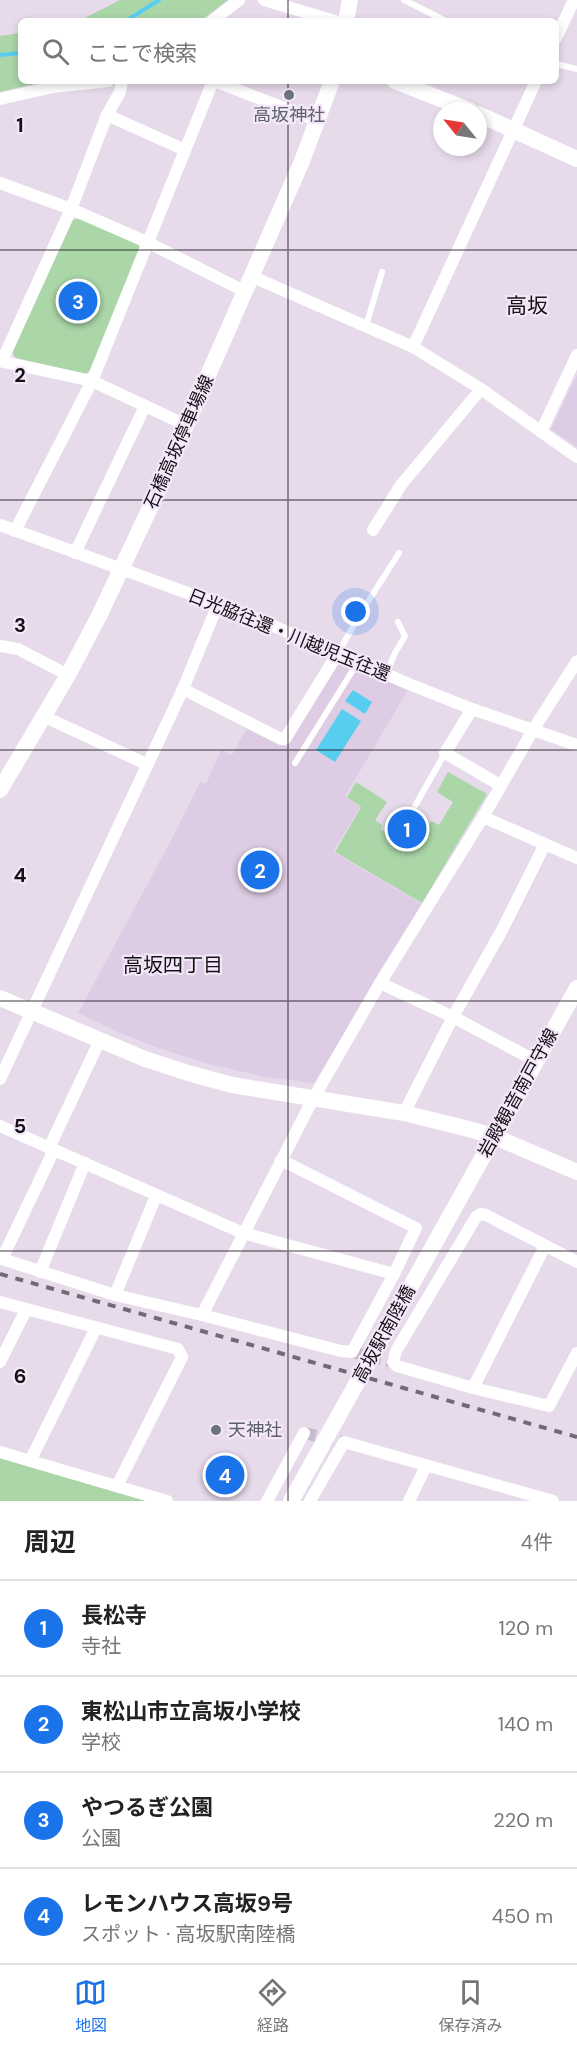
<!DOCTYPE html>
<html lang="ja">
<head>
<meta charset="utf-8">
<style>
  :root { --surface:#fff; --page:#f6f6f6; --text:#222; --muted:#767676; --line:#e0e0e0; --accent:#1a73e8 }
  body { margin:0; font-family:"DM Sans","Noto Sans JP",sans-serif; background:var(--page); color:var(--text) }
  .compass { position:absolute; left:433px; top:102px; width:54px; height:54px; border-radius:50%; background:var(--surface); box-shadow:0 3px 9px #0003; rotate:300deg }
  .you { position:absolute; left:356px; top:612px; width:21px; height:21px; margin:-15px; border:4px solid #fff; border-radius:50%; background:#1a73e8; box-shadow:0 0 0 9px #1a73e833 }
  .badge { display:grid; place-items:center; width:39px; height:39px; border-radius:50%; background:var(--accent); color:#fff; font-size:20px; font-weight:700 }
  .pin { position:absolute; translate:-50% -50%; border:3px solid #fff; box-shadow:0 2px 6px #0006 }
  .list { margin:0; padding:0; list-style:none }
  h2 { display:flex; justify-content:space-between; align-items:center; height:78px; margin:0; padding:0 24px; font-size:26px }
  h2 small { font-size:20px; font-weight:400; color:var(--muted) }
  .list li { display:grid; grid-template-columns:39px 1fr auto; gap:18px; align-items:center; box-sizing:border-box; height:96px; padding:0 24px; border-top:2px solid var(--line) }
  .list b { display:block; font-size:22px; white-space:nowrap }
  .list p { margin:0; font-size:20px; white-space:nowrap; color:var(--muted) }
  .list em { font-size:20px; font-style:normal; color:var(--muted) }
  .icon { flex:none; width:33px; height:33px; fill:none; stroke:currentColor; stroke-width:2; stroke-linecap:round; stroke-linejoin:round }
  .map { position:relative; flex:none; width:577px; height:1501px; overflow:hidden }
  .search { position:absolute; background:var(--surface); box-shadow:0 3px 9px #0003; left:18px; right:18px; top:18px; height:66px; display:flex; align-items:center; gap:15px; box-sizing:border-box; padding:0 21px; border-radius:9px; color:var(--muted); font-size:22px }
  .sheet { height:462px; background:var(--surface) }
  nav { display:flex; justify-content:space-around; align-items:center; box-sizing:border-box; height:84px; border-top:2px solid var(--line); background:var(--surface); font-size:16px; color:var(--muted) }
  nav a { display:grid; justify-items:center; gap:3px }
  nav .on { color:var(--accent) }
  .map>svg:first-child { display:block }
</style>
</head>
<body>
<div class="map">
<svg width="577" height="1501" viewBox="0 0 577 1501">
  <rect width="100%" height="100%" fill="#e7daeb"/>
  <g fill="#ddcce3">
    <path d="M 577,375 L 577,447 L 551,429 Z"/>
    <path d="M 342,662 L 408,690 L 345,796 L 360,807 L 333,852 L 422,904 L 314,1083 L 267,1077 L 208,1064 L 158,1048 L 118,1032 L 78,1013 L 175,833 L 200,782 L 206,784 L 221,750 L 232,755 L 248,726 L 286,747 L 335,665 Z"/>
  </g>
  <g fill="#aad6a8">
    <path d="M 120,0 L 228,0 L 200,21 L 79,21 Z"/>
    <path d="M 21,33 L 21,81 L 46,81 L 0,92 L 0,36 Z"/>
    <path d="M 80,218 L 138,244 L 140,249 L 91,370 L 85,374 L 16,358 L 12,352 L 73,220 Z"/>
    <path d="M 448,772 L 487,794 L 422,903 L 335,852 L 361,807 L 347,797 L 356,782 L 387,802 L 375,820 L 382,825 L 381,829 L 394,839 L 397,835 L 410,843 L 413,838 L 419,841 L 431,821 L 439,825 L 453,802 L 437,792 Z"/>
    <path d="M 0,1458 L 147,1501 L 0,1501 Z"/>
  </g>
  <g fill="#57cef0">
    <path d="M 353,690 L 372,702 L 365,714 L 345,701 Z"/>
    <path d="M 342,709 L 361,721 L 335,762 L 316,750 Z"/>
  </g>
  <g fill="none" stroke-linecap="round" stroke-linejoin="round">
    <g stroke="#57cef0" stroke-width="4">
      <path d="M 126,21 L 159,0"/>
      <path d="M 0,55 L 21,53"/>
    </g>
    <g stroke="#c7bccb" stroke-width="12" stroke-dasharray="12 6" stroke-linecap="butt">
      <path d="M 352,1352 L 393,1362"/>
      <path d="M 304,1433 L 344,1442"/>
    </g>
    <g stroke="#fff" stroke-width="6">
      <path d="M 404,0 L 446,21"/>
      <path d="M 556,64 L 577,69"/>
      <path d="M 366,326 L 382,272"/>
      <path d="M 338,653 L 359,616 L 399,553"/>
      <path d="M 386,674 L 395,653 L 405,636 L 398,622"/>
      <path d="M 295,763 L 358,662"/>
      <path d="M 415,806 L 445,753"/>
    </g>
    <g stroke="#fff" stroke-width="12">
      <path d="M 264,0 L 335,21"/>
      <path d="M 212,21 L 239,0"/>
      <path d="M 556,38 L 574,0"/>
      <path d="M 214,81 L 318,121"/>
      <path d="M 0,99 L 53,87 L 108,81"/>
      <path d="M 107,115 L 185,150"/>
      <path d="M 0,183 L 71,209 L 149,243 L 246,292"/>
      <path d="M 253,277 L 413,347 L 481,389 L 577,457"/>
      <path d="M 413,347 L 536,81"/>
      <path d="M 0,361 L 92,381 L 186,425"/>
      <path d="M 2,361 L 71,209 L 107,115 L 120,92 L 122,81"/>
      <path d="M 541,432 L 577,355"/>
      <path d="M 0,525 L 218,604 L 271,625 L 409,684 L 472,709 L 577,745"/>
      <path d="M 373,530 L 401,485 L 481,389"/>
      <path d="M 15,531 L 92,381 L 213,81"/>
      <path d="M 75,553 L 145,406"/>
      <path d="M 0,646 L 18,649 L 68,675"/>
      <path d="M 183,689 L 281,739 L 285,739 L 338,653"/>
      <path d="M 472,709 L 445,753 L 500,785"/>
      <path d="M 43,716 L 146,764"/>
      <path d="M 483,817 L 577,858"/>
      <path d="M 380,983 L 453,1017 L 536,1061"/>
      <path d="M 0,1079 L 183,689 L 218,604"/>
      <path d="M 404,1113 L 453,1017 L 502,930 L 545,844"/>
      <path d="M 0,1126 L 243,1233 L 394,1274"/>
      <path d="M 49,1148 L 100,1040"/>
      <path d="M 54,1150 L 2,1259 L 115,1295 L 202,1315"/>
      <path d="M 281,1160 L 416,1228 L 394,1274 L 352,1352 L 341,1351 L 202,1315 L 313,1099 L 380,983 L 483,817 L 533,730 L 577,661"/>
      <path d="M 577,1262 L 486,1215 L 481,1214 L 476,1217 L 396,1351 L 393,1362 L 397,1366 L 473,1388 L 549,1406 L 577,1353"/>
      <path d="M 40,1272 L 85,1163"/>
      <path d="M 115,1295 L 156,1196"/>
      <path d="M 0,1302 L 178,1349 L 182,1357 L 117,1486"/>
      <path d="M 0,1362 L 26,1310"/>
      <path d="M 473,1388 L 545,1246"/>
      <path d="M 0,1452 L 167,1501"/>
      <path d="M 30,1461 L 96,1328"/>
      <path d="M 267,1501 L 304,1433"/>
      <path d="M 310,1501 L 344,1442 L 553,1501"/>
      <path d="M 409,1501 L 426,1466"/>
    </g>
    <g stroke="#fff" stroke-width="16">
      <path d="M 346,21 L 350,0"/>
      <path d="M 395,81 L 471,111"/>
      <path d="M 478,114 L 577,159"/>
      <path d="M 0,790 L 68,675 L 100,614 L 149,510 L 302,161 L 332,81"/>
      <path d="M 0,998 L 145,1059 L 188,1073 L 232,1085 L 404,1113 L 469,1129 L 495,1137 L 577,1172"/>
      <path d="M 291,1501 L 577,988"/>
    </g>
    <path stroke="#716974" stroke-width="4" stroke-dasharray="8 8" stroke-linecap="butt" d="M 0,1274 L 577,1437"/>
  </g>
  <path fill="none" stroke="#141016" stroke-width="1.5" stroke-opacity="0.55" d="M 288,0 L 288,21M 288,81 L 288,1501M 0,250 L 577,250M 0,500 L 577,500M 0,750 L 577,750M 0,1001 L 577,1001M 0,1251 L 577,1251"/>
  <g fill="#6b7280" stroke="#f4e7f9" stroke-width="2">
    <circle cx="289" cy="95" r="6"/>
    <circle cx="216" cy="1430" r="6"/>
  </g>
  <g text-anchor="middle" stroke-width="4.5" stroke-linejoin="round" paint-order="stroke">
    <g font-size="18" fill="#5b616d" stroke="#f4e7f9">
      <text x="289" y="121">高坂神社</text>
      <text x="228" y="1436" text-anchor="start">天神社</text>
    </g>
    <g font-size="18" fill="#141016" stroke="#f4e7f9">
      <text transform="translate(179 442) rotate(-66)" y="6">石橋高坂停車場線</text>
      <text transform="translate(289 635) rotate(22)" y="6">日光脇往還・川越児玉往還</text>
      <text transform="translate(518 1093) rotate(-61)" y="6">岩殿観音南戸守線</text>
      <text transform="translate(384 1334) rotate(-61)" y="6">高坂駅南陸橋</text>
    </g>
    <g font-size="20" fill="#141016" stroke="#f4e7f9">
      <text x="173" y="972">高坂四丁目</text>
    </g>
    <g font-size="21" fill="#141016" stroke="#f4e7f9">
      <text x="527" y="313">高坂</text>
    </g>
  </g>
  <g font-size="20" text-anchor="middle" font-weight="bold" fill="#141016" stroke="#f4e7f9" stroke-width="4.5" stroke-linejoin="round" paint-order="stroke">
    <text x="20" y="132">1</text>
    <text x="20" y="382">2</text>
    <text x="20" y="632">3</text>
    <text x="20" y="882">4</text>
    <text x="20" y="1133">5</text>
    <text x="20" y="1383">6</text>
  </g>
</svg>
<svg class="compass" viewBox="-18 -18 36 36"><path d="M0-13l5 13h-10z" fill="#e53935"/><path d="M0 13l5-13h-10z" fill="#767676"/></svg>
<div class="you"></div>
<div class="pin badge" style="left:407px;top:829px">1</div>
<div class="pin badge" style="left:260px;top:870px">2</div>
<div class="pin badge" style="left:78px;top:301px">3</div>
<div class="pin badge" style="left:225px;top:1475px">4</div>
<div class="search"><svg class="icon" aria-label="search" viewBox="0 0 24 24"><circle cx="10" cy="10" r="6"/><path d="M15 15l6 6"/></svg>ここで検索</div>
</div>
<section class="sheet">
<h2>周辺<small>4件</small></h2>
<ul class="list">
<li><span class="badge">1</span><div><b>長松寺</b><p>寺社</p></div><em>120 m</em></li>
<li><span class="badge">2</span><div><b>東松山市立高坂小学校</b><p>学校</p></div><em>140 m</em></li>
<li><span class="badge">3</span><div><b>やつるぎ公園</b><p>公園</p></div><em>220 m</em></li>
<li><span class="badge">4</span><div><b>レモンハウス高坂9号</b><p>スポット · 高坂駅南陸橋</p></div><em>450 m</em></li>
</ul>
</section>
<nav>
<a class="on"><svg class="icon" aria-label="map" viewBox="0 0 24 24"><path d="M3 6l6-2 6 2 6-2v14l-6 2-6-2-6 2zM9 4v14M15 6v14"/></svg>地図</a>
<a><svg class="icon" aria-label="directions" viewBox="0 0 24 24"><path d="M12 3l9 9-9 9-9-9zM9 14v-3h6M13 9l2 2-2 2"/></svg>経路</a>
<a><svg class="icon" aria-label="saved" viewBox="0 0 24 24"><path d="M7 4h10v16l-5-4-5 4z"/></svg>保存済み</a>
</nav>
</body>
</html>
